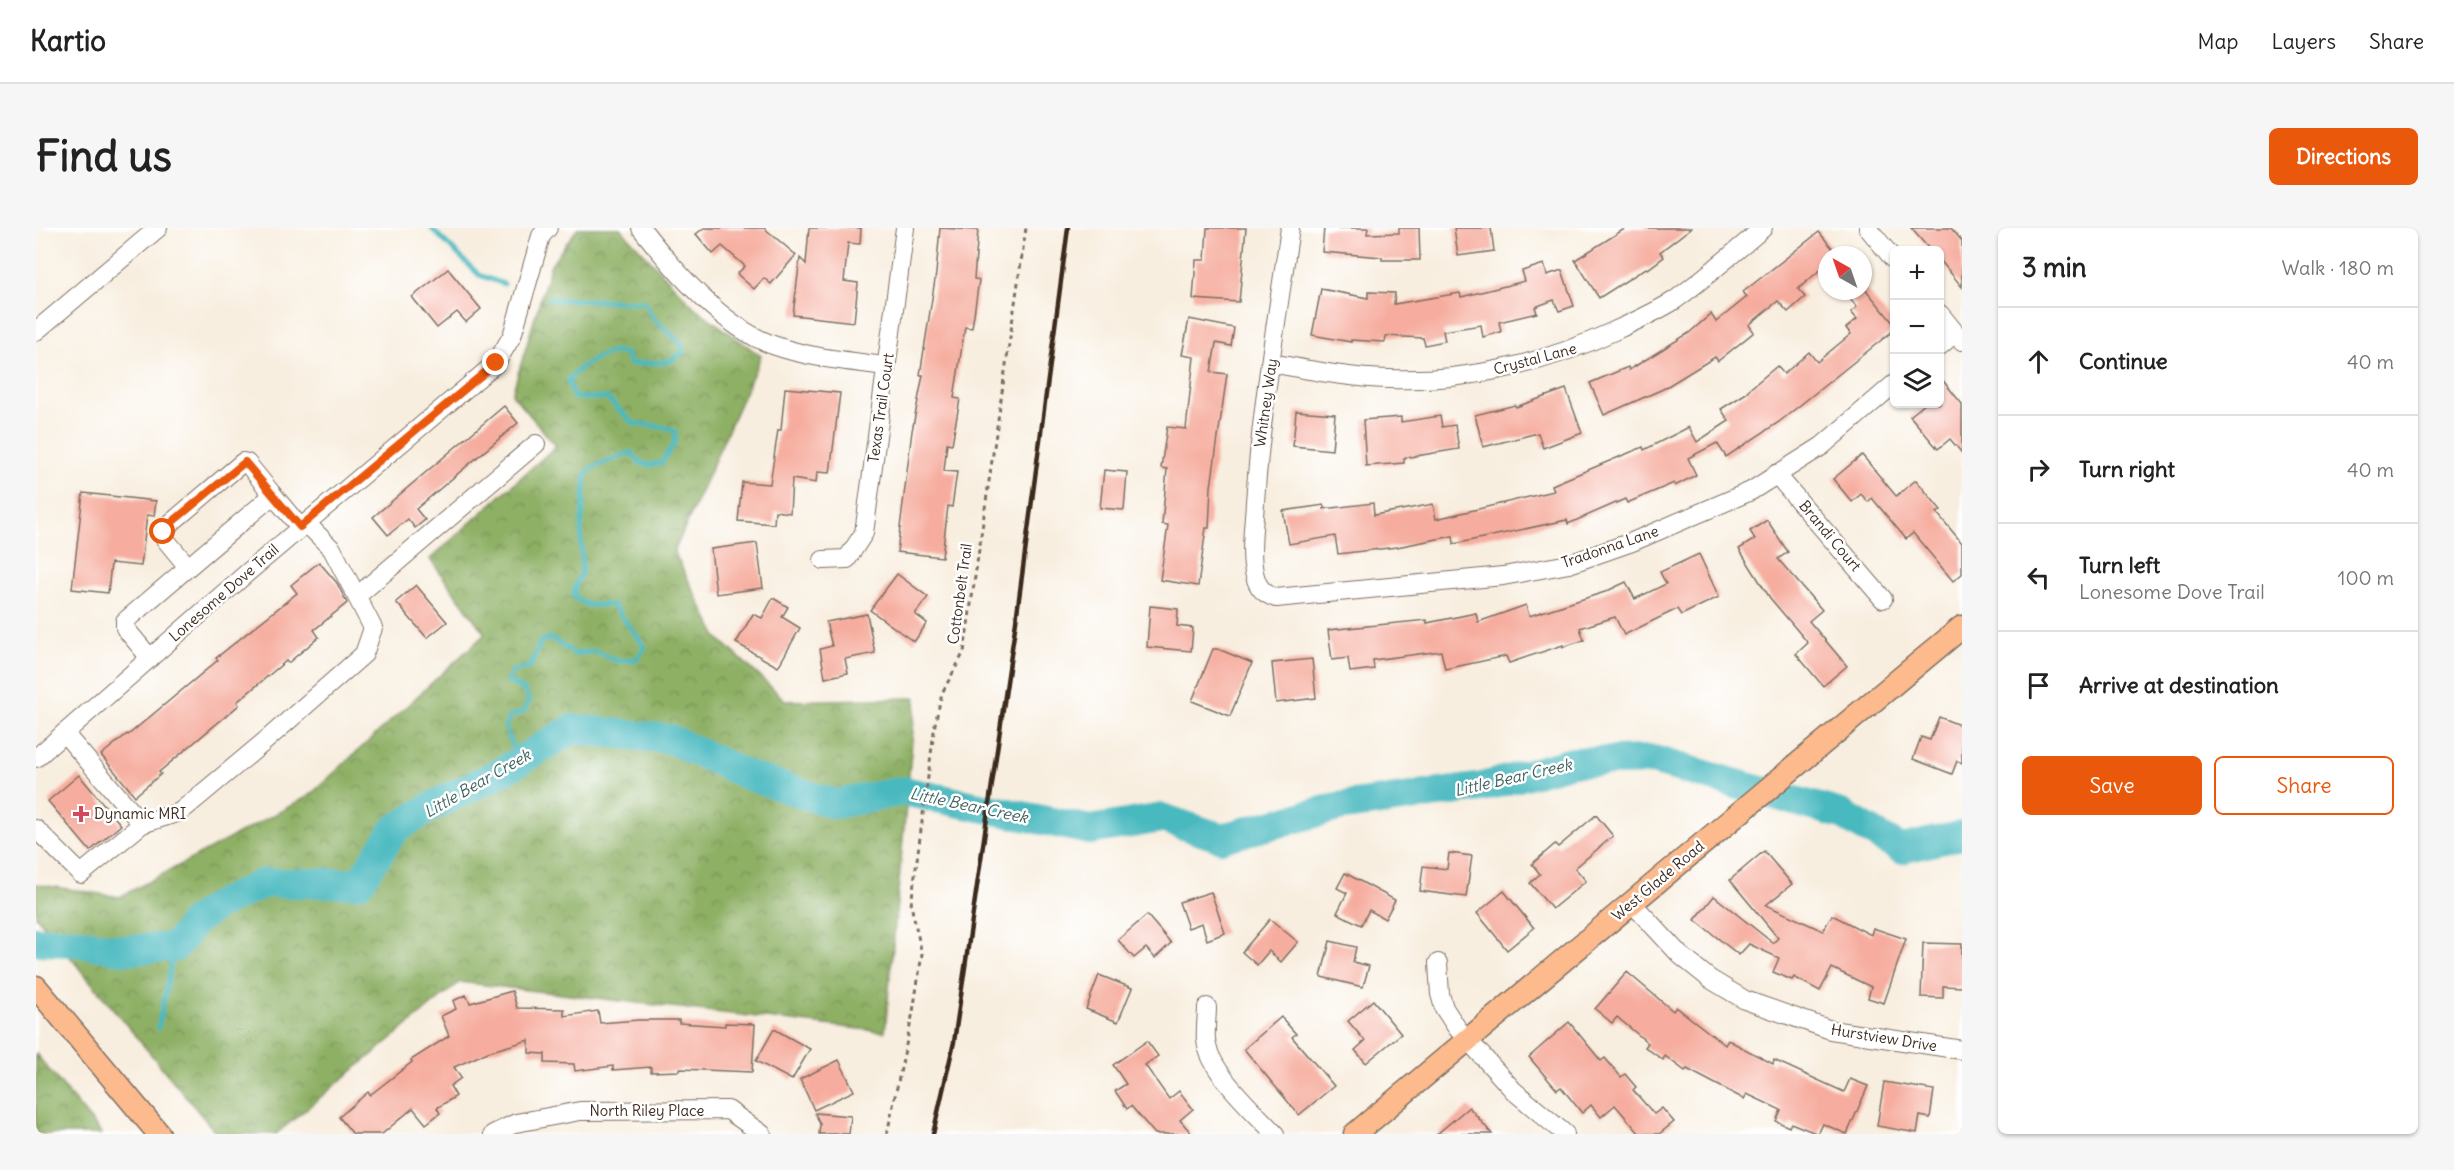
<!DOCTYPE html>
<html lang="en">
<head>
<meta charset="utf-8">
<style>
  :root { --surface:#fff; --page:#f6f6f6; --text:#222; --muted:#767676; --line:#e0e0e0; --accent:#ea580c }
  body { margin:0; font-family:Delius,sans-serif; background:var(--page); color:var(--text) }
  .controls { position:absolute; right:18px; top:18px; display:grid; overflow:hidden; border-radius:9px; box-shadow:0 2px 4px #0004 }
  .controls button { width:54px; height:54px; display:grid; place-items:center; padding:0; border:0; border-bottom:2px solid var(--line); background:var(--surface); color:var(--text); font:30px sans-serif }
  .compass { position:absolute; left:1782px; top:18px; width:54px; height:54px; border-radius:50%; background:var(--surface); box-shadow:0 2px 4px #0004; rotate:320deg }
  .stop { position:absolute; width:18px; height:18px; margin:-14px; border:4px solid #ea580c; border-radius:50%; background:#fff }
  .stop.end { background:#ea580c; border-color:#fff; box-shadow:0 2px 6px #0008 }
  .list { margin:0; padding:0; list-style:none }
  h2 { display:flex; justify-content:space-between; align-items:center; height:78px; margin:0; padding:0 24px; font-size:26px }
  h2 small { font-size:20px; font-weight:400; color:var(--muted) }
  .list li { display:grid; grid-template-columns:39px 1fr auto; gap:18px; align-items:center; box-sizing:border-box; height:108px; padding:0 24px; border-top:2px solid var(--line) }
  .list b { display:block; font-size:22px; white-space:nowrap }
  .list p { margin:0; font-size:20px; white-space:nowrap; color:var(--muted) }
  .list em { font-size:20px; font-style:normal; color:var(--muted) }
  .actions { display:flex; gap:12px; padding:18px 24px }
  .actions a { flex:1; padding:14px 0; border:2px solid var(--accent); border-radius:9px; text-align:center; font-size:21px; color:var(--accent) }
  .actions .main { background:var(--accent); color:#fff }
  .icon { flex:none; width:33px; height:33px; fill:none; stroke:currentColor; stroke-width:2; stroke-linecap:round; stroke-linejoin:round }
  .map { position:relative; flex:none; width:1926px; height:906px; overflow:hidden; border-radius:9px }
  header { display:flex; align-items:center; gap:36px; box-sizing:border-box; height:84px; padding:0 30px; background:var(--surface); border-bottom:2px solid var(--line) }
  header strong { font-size:28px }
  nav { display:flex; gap:33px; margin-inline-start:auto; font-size:21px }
  .intro { display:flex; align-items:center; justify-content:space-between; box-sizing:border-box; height:144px; padding:0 36px }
  h1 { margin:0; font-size:42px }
  .button { padding:15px 27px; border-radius:9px; background:var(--accent); color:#fff; font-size:21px; font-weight:700 }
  main { display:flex; gap:36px; padding:0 36px }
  aside { flex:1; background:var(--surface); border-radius:9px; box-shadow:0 2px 4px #0004 }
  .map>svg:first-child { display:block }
</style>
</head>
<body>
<header>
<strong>Kartio</strong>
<nav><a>Map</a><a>Layers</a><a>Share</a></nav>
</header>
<div class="intro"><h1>Find us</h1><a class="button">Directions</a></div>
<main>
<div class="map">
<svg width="1926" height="906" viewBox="0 0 1926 906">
  <defs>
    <pattern id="forest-crowns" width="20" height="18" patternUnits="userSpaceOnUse" patternTransform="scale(1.5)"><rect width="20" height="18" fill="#8eb065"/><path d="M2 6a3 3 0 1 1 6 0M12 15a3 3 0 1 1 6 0" fill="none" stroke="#758f53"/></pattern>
  </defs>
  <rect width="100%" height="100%" fill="#fff"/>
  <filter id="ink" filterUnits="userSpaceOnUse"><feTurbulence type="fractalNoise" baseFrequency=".0167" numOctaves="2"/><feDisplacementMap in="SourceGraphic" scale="12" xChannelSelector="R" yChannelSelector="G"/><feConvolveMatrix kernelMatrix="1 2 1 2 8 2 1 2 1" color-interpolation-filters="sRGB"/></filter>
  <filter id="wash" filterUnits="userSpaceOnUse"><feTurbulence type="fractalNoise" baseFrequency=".008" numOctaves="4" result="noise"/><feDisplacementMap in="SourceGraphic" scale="24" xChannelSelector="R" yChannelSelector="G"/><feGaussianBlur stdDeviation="1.35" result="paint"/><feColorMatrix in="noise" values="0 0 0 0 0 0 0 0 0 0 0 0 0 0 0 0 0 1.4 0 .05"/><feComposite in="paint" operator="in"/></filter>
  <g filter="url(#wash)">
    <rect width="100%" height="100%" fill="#f8eedf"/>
    <g fill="url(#forest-crowns)" stroke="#646d42" stroke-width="1.5">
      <path d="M 542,0 L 584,0 L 658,79 L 725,128 L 638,324 L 681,409 L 750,473 L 880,470 L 849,804 L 424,754 L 240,906 L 181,906 L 0,688 L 0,656 L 84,669 L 273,568 L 449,406 L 394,331 L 520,218 L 476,166 L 515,36 Z"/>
      <path d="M 0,826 L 66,906 L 0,906 Z"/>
    </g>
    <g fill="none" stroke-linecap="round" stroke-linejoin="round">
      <g stroke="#4ab9c0" stroke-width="5">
        <path d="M 395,0 L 443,47 L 468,56"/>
        <path d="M 484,533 L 469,500 L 473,489 L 487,484 L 493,473 L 488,462 L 471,453 L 476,443 L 494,439 L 505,413 L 515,410 L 539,426 L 558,423 L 582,433 L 601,431 L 609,419 L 577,377 L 552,377 L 538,369 L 539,358 L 546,344 L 545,303 L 550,247 L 555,240 L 595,224 C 604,237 609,239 625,235 L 639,214 L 639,203 L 627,199 L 597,195 L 571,170 L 538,170 L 532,153 C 540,140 567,124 582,124 C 582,124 590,126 591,127 L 594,136 L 631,134 L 646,126 L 646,116 L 617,90 L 609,74 L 513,71"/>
        <path d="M 122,800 L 139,719"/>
      </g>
      <path stroke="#4ab9c0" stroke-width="30" d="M 0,713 L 39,714 L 86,722 L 139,719 L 159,693 L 182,677 L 228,655 L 323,655 L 359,601 L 397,578 L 465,544 L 536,501 L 634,511 L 713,548 L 799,576 L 867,563 L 1054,602 L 1126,590 L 1186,610 L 1302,579 L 1446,559 L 1536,534 L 1617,532 L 1805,586 L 1865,621 L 1926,607"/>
    </g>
    <g id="blocks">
      <g fill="#f6ad9f">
        <path d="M 668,0 L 728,0 L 760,27 L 735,56 L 728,50 L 718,61 L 701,46 L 709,38 L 686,18 L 677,26 L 660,6 Z"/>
        <path d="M 773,0 L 825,0 L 824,16 L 812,15 L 808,53 L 822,55 L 818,94 L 757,87 L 764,30 L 770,36 Z"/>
        <path d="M 904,0 L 942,2 L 938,51 L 943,52 L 936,100 L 929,99 L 918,170 L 924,171 L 916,216 L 911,215 L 908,243 L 921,244 L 916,279 L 912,278 L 906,329 L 861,324 L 876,203 L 887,147 L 884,147 L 900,45 Z"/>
        <path d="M 1171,0 L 1210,0 L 1203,74 L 1157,71 L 1160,32 L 1169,32 Z"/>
        <path d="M 1288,0 L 1332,0 L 1331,6 L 1363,5 L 1363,0 L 1383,0 L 1384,32 L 1346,32 L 1346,29 L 1286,24 Z"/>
        <path d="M 1418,0 L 1455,0 L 1458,23 L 1422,28 Z"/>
        <path d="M 1590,0 L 1655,0 L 1624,24 L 1628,29 L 1612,41 L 1610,40 L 1563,70 L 1539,32 Z"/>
        <path d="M 1875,0 L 1915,0 L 1926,13 L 1926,59 L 1904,32 L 1904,22 L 1894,22 Z"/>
        <path d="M 1783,4 L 1802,27 L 1791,27 L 1791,36 L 1762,61 L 1769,69 L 1752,84 L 1742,73 L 1713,97 L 1718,104 L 1682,133 L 1679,129 L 1627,161 L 1568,187 L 1554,155 L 1592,139 L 1593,142 L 1653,105 L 1675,86 L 1680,94 L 1711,69 L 1707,64 Z"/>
        <path d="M 1508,36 L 1511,47 L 1526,42 L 1538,78 L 1523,83 L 1518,72 L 1499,79 L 1501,85 L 1463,94 L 1465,104 L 1447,109 L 1445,97 L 1407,103 L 1409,113 L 1389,117 L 1387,110 L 1350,108 L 1349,114 L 1315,112 L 1315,114 L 1276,107 L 1285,61 L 1332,70 L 1332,64 L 1359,65 L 1358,76 L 1424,65 L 1425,69 L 1489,53 L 1486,43 Z"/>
        <path d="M 412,41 L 445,81 L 430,94 L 421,84 L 401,100 L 376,69 Z"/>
        <path d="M 1827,58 L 1858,96 L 1858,102 L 1743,194 L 1690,229 L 1681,215 L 1652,230 L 1660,247 L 1639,258 L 1638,255 L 1591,275 L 1589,271 L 1532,296 L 1531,292 L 1418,316 L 1417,308 L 1361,319 L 1302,326 L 1299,308 L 1253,316 L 1247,283 L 1288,277 L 1288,281 L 1337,275 L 1338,287 L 1397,276 L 1400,291 L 1518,263 L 1516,257 L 1607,219 L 1608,222 L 1653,199 L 1661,214 L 1693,193 L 1685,181 L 1712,164 L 1711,163 L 1741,138 L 1748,146 L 1773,124 L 1781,134 L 1815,106 L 1810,100 L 1821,91 L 1815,84 L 1821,79 L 1813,69 L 1820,63 L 1827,63 Z"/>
        <path d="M 1153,91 L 1198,100 L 1195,118 L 1180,115 L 1175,144 L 1191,146 L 1175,259 L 1173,300 L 1170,300 L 1162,358 L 1124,352 L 1132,297 L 1126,296 L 1131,241 L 1125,240 L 1131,199 L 1150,201 L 1158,129 L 1146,127 Z"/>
        <path d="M 1904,149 L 1926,176 L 1926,225 L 1914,211 L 1902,221 L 1874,188 L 1889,176 L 1904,176 Z"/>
        <path d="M 749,160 L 804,165 L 794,245 L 781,244 L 780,255 L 756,251 L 754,285 L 739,283 L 738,296 L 702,293 L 706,254 L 734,256 L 742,202 L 745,202 Z"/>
        <path d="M 1530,161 L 1546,205 L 1507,220 L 1502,205 L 1447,219 L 1439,187 L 1479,177 L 1480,179 Z"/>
        <path d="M 468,178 L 482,195 L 380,281 L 389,292 L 379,300 L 372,291 L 352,307 L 337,289 Z"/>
        <path d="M 1260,183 L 1299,186 L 1296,222 L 1257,218 Z"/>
        <path d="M 1404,188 L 1406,199 L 1419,197 L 1423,221 L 1368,230 L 1368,235 L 1330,238 L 1327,192 L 1365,189 L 1365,194 Z"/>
        <path d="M 1826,227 L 1860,268 L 1880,252 L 1905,282 L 1901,285 L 1926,315 L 1926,346 L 1917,353 L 1877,305 L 1870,311 L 1836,270 L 1832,274 L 1825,266 L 1816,274 L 1797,251 Z"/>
        <path d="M 1068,242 L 1091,244 L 1088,282 L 1064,280 Z"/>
        <path d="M 47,265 L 120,273 L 118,288 L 111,287 L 105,338 L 75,335 L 72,365 L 36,361 Z"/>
        <path d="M 1731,292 L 1752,324 L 1742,331 L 1786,382 L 1773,393 L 1811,438 L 1787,458 L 1760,426 L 1772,415 L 1734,370 L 1703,321 L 1719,311 L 1714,303 Z"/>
        <path d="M 721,315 L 727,360 L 680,366 L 675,321 Z"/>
        <path d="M 1663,326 L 1683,369 L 1645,387 L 1641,381 L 1588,407 L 1579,389 L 1544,400 L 1548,412 L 1527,419 L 1527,417 L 1473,435 L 1470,428 L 1409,441 L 1405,423 L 1337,432 L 1338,441 L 1314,444 L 1312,430 L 1296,432 L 1292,402 L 1391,392 L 1391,395 L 1440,385 L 1442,394 L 1490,377 L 1493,388 L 1569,364 L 1590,354 L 1599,371 L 1630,356 L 1624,344 Z"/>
        <path d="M 283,334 L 301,355 L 311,375 L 278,402 L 283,409 L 252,435 L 250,433 L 201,474 L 203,477 L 123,544 L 125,546 L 99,568 L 65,527 L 91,506 L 92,507 L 182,432 L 180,430 L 261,365 L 255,357 Z"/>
        <path d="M 861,346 L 892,369 L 879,386 L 891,395 L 878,414 L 834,382 Z"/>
        <path d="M 380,357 L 411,394 L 391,410 L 360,374 Z"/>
        <path d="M 737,370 L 752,379 L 746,389 L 764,400 L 742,439 L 700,415 L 717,386 L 726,390 Z"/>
        <path d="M 1114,378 L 1142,381 L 1141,398 L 1157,400 L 1155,423 L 1111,419 Z"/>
        <path d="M 831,386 L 839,425 L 809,431 L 812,445 L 789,450 L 784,421 L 796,418 L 790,394 Z"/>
        <path d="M 1177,421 L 1182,421 L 1216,435 L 1194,488 L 1156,473 Z"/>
        <path d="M 1276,431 L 1280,470 L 1240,475 L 1236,435 Z"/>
        <path d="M 1903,489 L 1926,498 L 1926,535 L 1921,533 L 1916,546 L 1877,531 L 1885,509 L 1894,512 Z"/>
        <path d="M 43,547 L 85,597 L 54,623 L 12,573 Z"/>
        <path d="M 1560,587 L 1577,608 L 1539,640 L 1550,653 L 1516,681 L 1494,655 L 1504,646 L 1496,636 L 1519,616 L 1522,619 Z"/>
        <path d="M 1728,623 L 1756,656 L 1730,677 L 1787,703 L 1796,687 L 1835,707 L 1837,700 L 1870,711 L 1848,775 L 1832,770 L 1835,759 L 1796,740 L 1784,763 L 1758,749 L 1756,752 L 1737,744 L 1743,730 L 1713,716 L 1703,727 L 1659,692 L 1678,668 L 1737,715 L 1742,710 L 1694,652 Z"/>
        <path d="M 1413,625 L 1436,628 L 1430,669 L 1384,663 L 1387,638 L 1411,641 Z"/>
        <path d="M 1309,645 L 1359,672 L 1349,691 L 1333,682 L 1325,697 L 1301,685 L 1311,665 L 1301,660 Z"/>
        <path d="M 1468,663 L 1498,700 L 1471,722 L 1441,685 Z"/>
        <path d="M 1175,664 L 1189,705 L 1171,712 L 1166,695 L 1152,700 L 1143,674 Z"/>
        <path d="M 1111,687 L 1135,715 L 1119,730 L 1110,720 L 1098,730 L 1082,712 Z"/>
        <path d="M 1234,691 L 1262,714 L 1245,734 L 1233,723 L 1221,737 L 1206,724 Z"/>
        <path d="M 1294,713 L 1320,719 L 1317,734 L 1333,738 L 1327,759 L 1285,749 Z"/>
        <path d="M 1887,715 L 1926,716 L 1926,759 L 1907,758 L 1907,770 L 1885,769 Z"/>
        <path d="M 1591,744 L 1637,783 L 1640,779 L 1689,817 L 1692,812 L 1737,836 L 1738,832 L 1808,864 L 1814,851 L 1832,858 L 1811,906 L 1787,896 L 1782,906 L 1755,895 L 1753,899 L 1740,893 L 1745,882 L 1711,866 L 1708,871 L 1651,841 L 1649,843 L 1629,828 L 1627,832 L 1609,819 L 1612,815 L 1581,789 L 1576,795 L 1559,781 Z"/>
        <path d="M 1063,747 L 1096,760 L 1082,794 L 1050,781 Z"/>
        <path d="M 476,763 L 481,780 L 528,781 L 528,788 L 562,783 L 564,795 L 603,792 L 643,792 L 643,795 L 689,798 L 689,795 L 719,796 L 716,844 L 644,841 L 644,843 L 615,844 L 615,839 L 577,842 L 577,838 L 539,843 L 538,836 L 509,835 L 509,826 L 493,825 L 493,812 L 452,824 L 418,839 L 425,850 L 414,858 L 420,868 L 401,880 L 404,885 L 390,896 L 377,880 L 346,906 L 317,906 L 303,889 L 332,864 L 334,867 L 376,834 L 375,832 L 413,808 L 405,788 L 420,781 L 417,773 L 430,767 L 434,775 Z"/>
        <path d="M 1337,772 L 1365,806 L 1330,835 L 1319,822 L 1329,813 L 1312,793 Z"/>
        <path d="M 1245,789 L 1260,806 L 1256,809 L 1298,858 L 1263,887 L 1208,821 Z"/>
        <path d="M 1533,794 L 1565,833 L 1569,830 L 1585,849 L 1589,846 L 1600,859 L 1597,862 L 1618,886 L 1626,880 L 1638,894 L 1623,906 L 1604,906 L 1579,877 L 1565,889 L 1555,877 L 1546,885 L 1525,859 L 1521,862 L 1493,829 Z"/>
        <path d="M 738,801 L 774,821 L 756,852 L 720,833 Z"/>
        <path d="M 1111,813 L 1122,828 L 1109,837 L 1133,871 L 1143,863 L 1157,881 L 1144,892 L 1156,906 L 1119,906 L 1095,878 L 1091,881 L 1079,863 L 1090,856 L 1077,837 Z"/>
        <path d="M 803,832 L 818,863 L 778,882 L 764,851 Z"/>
        <path d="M 1848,854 L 1898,862 L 1894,890 L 1884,888 L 1881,905 L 1841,898 Z"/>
        <path d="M 1433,879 L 1456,906 L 1401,906 Z"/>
        <path d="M 779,885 L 815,888 L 813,906 L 783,906 L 784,896 Z"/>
      </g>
    </g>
  </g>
  <g filter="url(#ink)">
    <use href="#blocks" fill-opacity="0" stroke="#7d6f62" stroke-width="1.5"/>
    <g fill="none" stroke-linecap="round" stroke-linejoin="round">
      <defs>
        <g id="minor">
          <path d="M 605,0 C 638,42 686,99 737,117 C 773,130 812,133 850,138"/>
          <path d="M 1254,0 C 1241,91 1225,182 1219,274 C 1218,295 1213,328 1219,348 C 1222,360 1228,366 1240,370 L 1467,348 L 1533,336 L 1596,314 L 1715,263 L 1786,218 L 1858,156"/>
          <path d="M 1832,0 L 1858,32"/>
          <path d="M 1904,86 L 1926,113"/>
          <path d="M 0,103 L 122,0"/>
          <path d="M 1904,118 L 1919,105"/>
          <path d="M 1235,135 C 1274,142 1313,150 1353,151 C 1430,154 1508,136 1578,103 C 1598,94 1620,84 1639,72 C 1669,50 1699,24 1727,0"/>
          <path d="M 1740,246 L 1847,371"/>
          <path d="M 787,332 L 811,331 L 828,305 L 869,0"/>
          <path d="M 152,339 L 129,311 L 129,300 L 207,234 L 211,235 L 237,267"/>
          <path d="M 321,368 L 500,216"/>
          <path d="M 114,430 L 89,400 L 89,393 L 237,267 L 264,299"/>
          <path d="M 0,530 L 211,345 L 460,135 L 476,108 L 505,8 L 512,0"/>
          <path d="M 106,596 L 144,584 L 228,514 L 328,426 L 337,400 L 296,321 L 270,295"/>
          <path d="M 0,601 L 45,646 L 106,596 L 28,505"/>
          <path d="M 1596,675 L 1644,727 L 1674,751 L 1709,772 L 1795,802 L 1926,822"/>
          <path d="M 1402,735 L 1404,766 L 1408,780 L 1421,800 L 1478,863 L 1529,906"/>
          <path d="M 1171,779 C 1171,790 1169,802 1170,812 C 1173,844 1218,883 1239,906"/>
          <path d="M 457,906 L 480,895 L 544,883 L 692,882 L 726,906"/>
        </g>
        <g id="major">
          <path d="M 0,759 L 123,906"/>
          <path d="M 1319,906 L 1926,399"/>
        </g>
      </defs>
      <use href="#minor" stroke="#7d6f62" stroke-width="20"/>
      <use href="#major" stroke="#7d6f62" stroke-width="25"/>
      <path stroke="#7d6f62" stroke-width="3" stroke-dasharray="4.5 4.5" stroke-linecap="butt" d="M 851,906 L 877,784 L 886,726 L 875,677 L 899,496 L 906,465 L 928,424 L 990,0"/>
      <use href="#minor" stroke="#fff" stroke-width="18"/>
      <use href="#major" stroke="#fcba8d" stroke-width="22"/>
      <path stroke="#3b2a1e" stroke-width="4.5" d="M 897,906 L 918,814 L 980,393 L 1032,0"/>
    </g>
  </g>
  <g fill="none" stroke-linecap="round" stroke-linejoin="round" filter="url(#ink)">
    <path stroke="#ea580c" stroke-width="8" d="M 127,304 L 129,300 L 209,234 L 264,299 L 460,135"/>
  </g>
  <path fill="#d1495b" stroke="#fff" stroke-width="2" d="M42 577h6v6h6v6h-6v6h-6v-6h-6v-6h6z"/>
  <g text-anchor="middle" stroke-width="5" stroke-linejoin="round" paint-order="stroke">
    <g font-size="15" fill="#3b2a1e" stroke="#fff">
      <text transform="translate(1499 131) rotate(-15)" y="5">Crystal Lane</text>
      <text transform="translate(1230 175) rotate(-82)" y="5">Whitney Way</text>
      <text transform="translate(845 180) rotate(-82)" y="5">Texas Trail Court</text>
      <text transform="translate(1794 308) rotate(50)" y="5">Brandi Court</text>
      <text transform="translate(1574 319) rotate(-19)" y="5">Tradonna Lane</text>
      <text transform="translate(188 365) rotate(-41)" y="5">Lonesome Dove Trail</text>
      <text transform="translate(924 366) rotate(-82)" y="5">Cottonbelt Trail</text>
      <text transform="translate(1622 653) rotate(-40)" y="5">West Glade Road</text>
      <text transform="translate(1848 810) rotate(9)" y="5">Hurstview Drive</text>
      <text x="611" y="888">North Riley Place</text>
    </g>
    <g font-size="15" fill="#3b2a1e" stroke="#fff" text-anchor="start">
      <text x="58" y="591">Dynamic MRI</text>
    </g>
    <g font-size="16" font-style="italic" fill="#41635f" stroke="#fff">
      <text transform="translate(1477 549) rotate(-13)" y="6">Little Bear Creek</text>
      <text transform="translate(441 555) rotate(-30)" y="6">Little Bear Creek</text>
      <text transform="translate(933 577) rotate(12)" y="6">Little Bear Creek</text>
    </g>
  </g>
</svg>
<div class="controls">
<button>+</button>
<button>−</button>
<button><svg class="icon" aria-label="layers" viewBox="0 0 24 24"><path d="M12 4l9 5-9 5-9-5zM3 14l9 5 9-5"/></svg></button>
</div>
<svg class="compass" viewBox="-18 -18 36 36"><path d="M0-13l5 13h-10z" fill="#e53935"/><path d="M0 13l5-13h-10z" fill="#767676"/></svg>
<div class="stop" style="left:127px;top:304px"></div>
<div class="stop end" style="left:460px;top:135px"></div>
</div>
<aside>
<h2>3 min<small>Walk · 180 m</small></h2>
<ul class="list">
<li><svg class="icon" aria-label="ahead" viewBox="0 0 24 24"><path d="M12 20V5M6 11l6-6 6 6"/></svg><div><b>Continue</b></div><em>40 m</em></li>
<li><svg class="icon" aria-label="right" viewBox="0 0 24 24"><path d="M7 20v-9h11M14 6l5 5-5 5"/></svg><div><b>Turn right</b></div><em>40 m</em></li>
<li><svg class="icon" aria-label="left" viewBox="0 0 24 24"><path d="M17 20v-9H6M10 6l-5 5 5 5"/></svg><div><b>Turn left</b><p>Lonesome Dove Trail</p></div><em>100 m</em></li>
<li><svg class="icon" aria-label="arrive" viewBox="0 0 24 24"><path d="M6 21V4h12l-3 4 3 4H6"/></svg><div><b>Arrive at destination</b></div></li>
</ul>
<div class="actions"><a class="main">Save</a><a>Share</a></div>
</aside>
</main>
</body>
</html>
